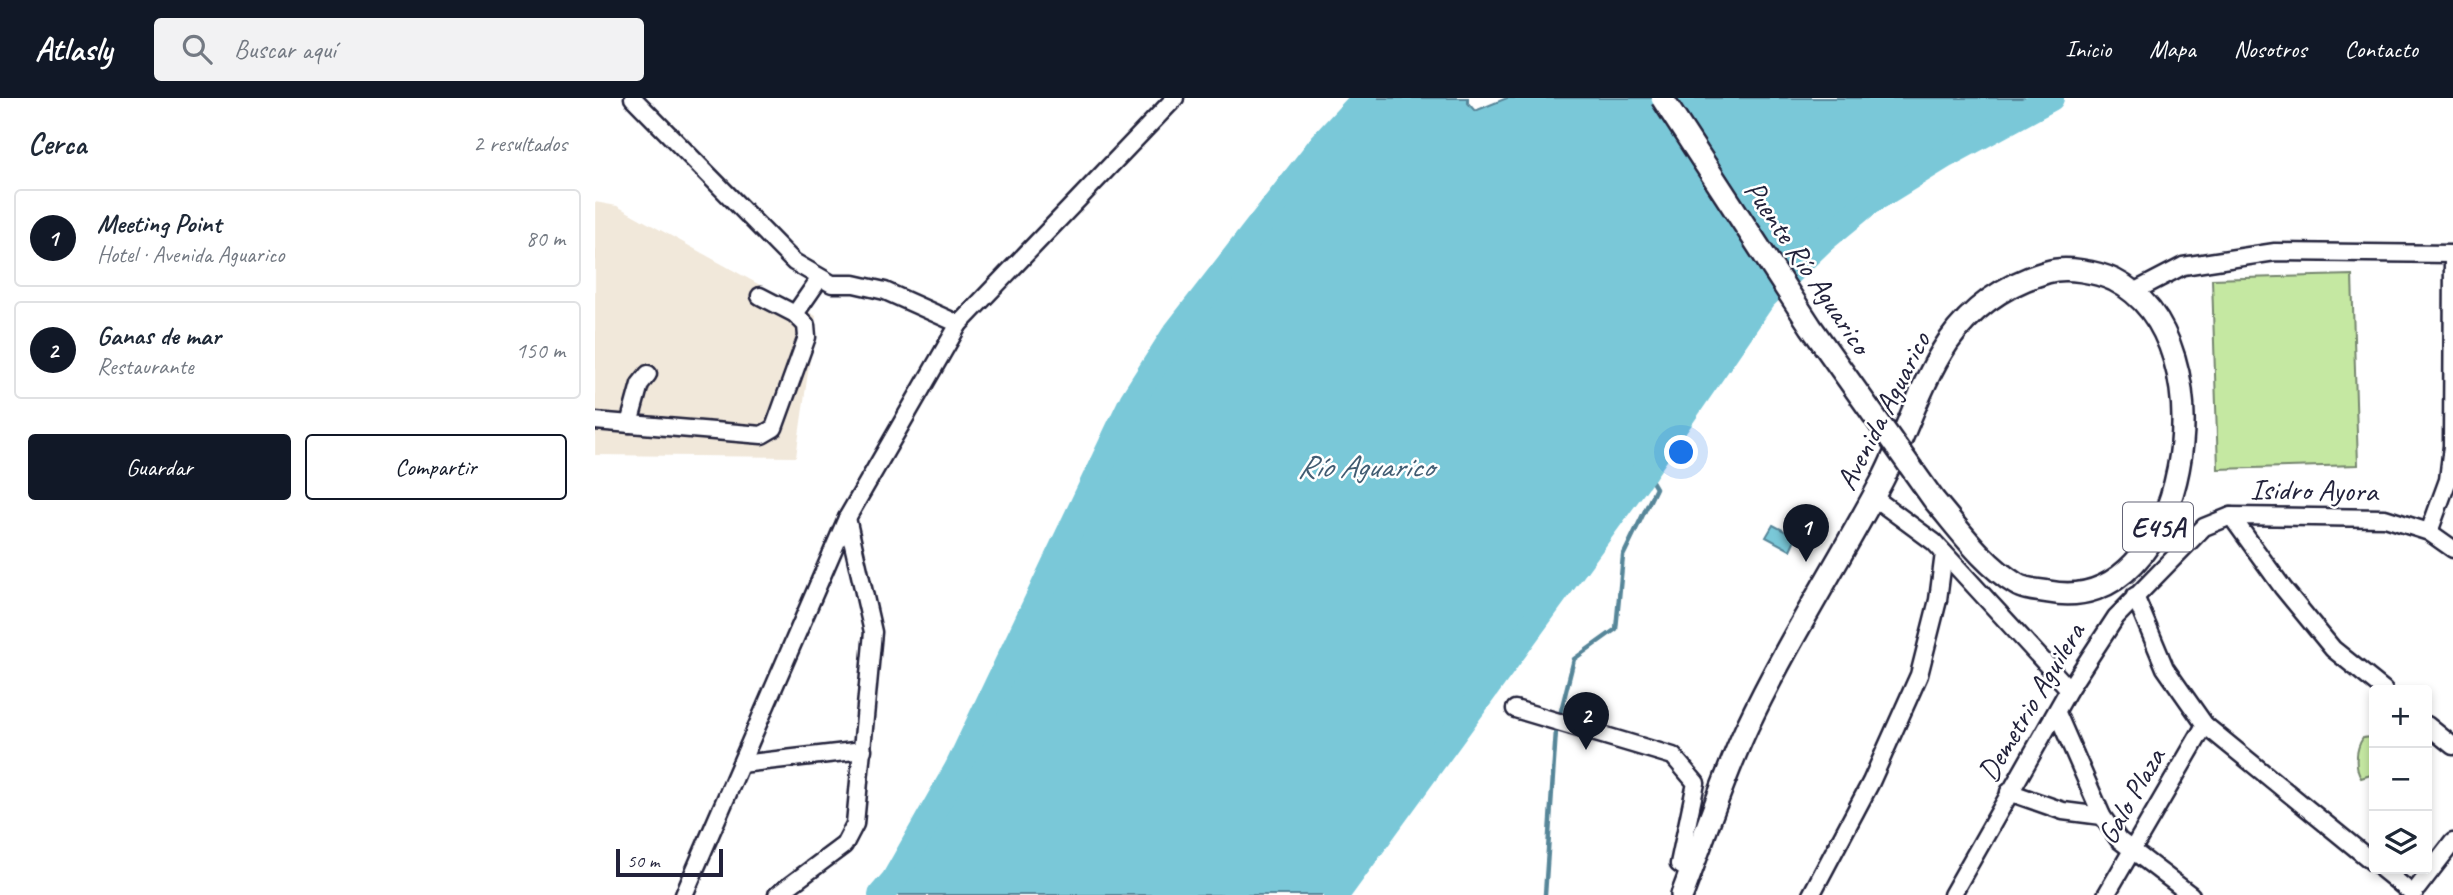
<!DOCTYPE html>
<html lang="es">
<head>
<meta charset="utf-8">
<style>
  :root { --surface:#fff; --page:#f2f2f3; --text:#1f2937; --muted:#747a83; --line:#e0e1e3; --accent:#111827 }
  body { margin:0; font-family:Caveat,sans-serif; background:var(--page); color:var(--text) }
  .controls { position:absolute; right:21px; bottom:21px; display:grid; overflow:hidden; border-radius:7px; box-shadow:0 4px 10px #0003 }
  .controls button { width:63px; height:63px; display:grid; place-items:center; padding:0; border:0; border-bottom:2px solid var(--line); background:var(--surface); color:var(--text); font:35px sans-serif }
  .scale { position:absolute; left:21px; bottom:18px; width:107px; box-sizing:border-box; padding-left:7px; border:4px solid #22223b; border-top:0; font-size:19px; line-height:24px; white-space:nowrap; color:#22223b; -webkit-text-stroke:5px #fff; paint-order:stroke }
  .you { position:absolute; left:1087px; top:355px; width:24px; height:24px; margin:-18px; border:5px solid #fff; border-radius:50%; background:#1a73e8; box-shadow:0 0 0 10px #1a73e833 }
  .badge { display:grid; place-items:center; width:46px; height:46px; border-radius:50%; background:var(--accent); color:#fff; font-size:23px; font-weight:700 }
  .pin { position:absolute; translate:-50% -58px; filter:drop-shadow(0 2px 4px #0008) }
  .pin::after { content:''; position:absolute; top:37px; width:24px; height:21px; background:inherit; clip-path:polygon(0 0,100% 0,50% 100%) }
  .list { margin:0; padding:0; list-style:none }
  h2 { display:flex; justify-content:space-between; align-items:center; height:91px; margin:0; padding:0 28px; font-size:30px }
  h2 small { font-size:23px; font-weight:400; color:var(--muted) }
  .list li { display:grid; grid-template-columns:46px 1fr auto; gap:21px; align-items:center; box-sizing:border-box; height:98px; margin:0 14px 14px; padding:0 14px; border:2px solid var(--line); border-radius:7px }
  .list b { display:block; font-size:26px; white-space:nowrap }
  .list p { margin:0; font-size:23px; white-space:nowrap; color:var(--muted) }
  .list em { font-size:23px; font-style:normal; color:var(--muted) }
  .actions { display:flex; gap:14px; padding:21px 28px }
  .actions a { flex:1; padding:16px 0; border:2px solid var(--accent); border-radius:7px; text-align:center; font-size:24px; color:var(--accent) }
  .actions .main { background:var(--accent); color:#fff }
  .icon { flex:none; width:38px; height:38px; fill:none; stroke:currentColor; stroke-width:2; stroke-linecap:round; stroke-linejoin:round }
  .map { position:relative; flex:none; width:1858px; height:797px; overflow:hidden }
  header { display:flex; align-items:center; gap:42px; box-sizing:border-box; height:98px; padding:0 35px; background:var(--accent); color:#fff }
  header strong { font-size:33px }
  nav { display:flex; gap:38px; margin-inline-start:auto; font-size:24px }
  .search { width:490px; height:63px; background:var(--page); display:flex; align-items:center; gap:18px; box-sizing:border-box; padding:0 24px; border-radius:7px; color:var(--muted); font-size:26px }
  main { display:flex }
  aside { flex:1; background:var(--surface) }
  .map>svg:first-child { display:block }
</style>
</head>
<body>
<header>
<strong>Atlasly</strong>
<div class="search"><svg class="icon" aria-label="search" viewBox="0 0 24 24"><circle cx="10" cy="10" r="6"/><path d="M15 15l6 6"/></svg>Buscar aquí</div>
<nav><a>Inicio</a><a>Mapa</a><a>Nosotros</a><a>Contacto</a></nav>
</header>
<main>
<aside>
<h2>Cerca<small>2 resultados</small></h2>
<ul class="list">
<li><span class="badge">1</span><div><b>Meeting Point</b><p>Hotel · Avenida Aguarico</p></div><em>80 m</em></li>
<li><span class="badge">2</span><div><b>Ganas de mar</b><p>Restaurante</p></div><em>150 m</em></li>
</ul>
<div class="actions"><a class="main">Guardar</a><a>Compartir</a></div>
</aside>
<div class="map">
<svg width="1858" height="797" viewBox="0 0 1858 797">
  <rect width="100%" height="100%" fill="#fff"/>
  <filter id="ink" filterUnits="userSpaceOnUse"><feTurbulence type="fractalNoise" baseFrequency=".0143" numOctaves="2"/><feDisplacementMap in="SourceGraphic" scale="14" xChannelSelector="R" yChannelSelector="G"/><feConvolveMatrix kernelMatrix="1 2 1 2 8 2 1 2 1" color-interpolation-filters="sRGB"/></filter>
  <g filter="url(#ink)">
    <path fill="#f1e8da" d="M 0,104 L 22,108 L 221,218 L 201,359 L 0,357 Z"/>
    <g fill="#c5e8a2" stroke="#74856e" stroke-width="2">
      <path d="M 1757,177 L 1763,367 L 1623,371 L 1617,181 Z"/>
      <path d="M 1775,639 L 1779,642 L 1779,676 L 1766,680 C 1759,669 1761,650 1768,640 Z"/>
    </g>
    <g fill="#7ac8d8" stroke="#578699" stroke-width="2">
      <path d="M 770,0 L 873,0 L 873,5 L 880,13 L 912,0 L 1456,0 L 1351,57 L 1273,105 L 1228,142 L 1168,200 L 1050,372 L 741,797 L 286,797 L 299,782 L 362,671 L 537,303 L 579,237 L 728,45 Z"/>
      <path d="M 1178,427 L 1201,439 L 1195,452 L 1171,439 Z"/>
    </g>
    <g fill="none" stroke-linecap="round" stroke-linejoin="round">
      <path stroke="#578699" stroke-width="4.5" d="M 950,797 L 961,633 L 979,561 L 1021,531 L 1028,458 L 1061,390 L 1048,368"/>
      <g stroke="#7ac8d8" stroke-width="26">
        <path d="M 286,797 L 299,782 L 362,671 L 537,303 L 579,237 L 728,45 L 770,0"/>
        <path d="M 741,797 L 1050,372 L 1168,200 L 1228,142 L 1273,105 L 1351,57 L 1456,0"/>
      </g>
      <defs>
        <g id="minor">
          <path d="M 38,0 L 199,164 L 237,186 L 259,186 L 290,193 L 364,226"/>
          <path d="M 1540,193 L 1588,168 L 1680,154 L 1858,156"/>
          <path d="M 200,216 L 225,180"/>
          <path d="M 0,323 L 167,337 L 179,330 L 212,239 L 211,227 L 200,216 L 165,198"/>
          <path d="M 34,326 L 45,286 L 53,276"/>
          <path d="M 1278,399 L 1339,444 L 1474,591"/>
          <path d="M 1636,418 L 1688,490 L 1738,551 L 1789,592"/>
          <path d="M 1834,434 L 1853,382 L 1857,348 L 1858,156"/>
          <path d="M 1540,498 L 1570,570 L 1610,627 L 1779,765"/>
          <path d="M 920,611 L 1078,658 L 1101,685 L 1084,766 L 1096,774"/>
          <path d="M 1462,615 L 1507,718 L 1524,742 L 1596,797"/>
          <path d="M 1832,627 L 1858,648"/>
          <path d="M 146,666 L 268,652"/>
          <path d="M 1414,694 L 1468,713 L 1507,718"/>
          <path d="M 1787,771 L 1819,797"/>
          <path d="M 89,797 L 252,420 L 364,226 L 580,0"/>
          <path d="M 182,797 L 249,747 L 260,726 L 278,534 L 252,420"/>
          <path d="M 1216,797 L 1276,684 L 1324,577 L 1343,502 L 1349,455"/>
          <path d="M 1357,797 L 1474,591 L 1521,519 L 1609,429 L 1636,418 L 1790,420 L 1834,434 L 1858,451"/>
          <path d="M 1511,797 L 1610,627"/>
          <path d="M 1817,797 L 1858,744"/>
        </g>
        <path id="highway" d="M 1087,797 C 1108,742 1127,683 1152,629 C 1192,544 1244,464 1288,381 C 1311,336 1325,286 1353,244 C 1378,208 1411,186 1452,174 C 1471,168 1502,174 1519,182 C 1640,243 1591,521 1454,494 C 1444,492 1430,492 1421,486 C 1388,466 1364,431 1339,402"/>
      </defs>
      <use href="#minor" stroke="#22223b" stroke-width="21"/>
      <use href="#highway" stroke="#22223b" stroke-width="26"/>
      <use href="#minor" stroke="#fff" stroke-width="16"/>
      <use href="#highway" stroke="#fff" stroke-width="21"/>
      <defs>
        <path id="highway-bridge" d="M 1067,0 L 1216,229 L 1339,402"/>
      </defs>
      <use href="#highway-bridge" stroke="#22223b" stroke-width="26" stroke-linecap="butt"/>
      <use href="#highway-bridge" stroke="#fff" stroke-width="21"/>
    </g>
  </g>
  <g text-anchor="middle" stroke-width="5" stroke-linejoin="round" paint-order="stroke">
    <rect fill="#fff" stroke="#646476" stroke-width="2" x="1528" y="404.5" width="70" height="49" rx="5"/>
    <g font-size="28" font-weight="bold" fill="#22223b">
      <text x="1563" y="439">E45A</text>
    </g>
    <g font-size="30" fill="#22223b" stroke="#fff">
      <text transform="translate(1213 169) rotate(56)" y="10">Puente Río Aguarico</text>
      <text transform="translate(1288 313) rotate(-63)" y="10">Avenida Aguarico</text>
      <text transform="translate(1719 392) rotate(1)" y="10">Isidro Ayora</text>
      <text transform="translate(1436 604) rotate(-59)" y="10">Demetrio Aguilera</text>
      <text transform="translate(1536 698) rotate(-60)" y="10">Galo Plaza</text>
    </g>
    <g font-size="32" font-style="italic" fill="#415c72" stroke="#fff">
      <text x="770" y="379">Río Aguarico</text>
    </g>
  </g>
</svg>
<div class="controls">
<button>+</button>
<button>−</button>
<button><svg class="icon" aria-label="layers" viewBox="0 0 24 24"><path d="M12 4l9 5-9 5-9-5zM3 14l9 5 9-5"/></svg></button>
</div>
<div class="scale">50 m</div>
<div class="you"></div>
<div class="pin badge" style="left:1211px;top:464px">1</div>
<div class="pin badge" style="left:991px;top:652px">2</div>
</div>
</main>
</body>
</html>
